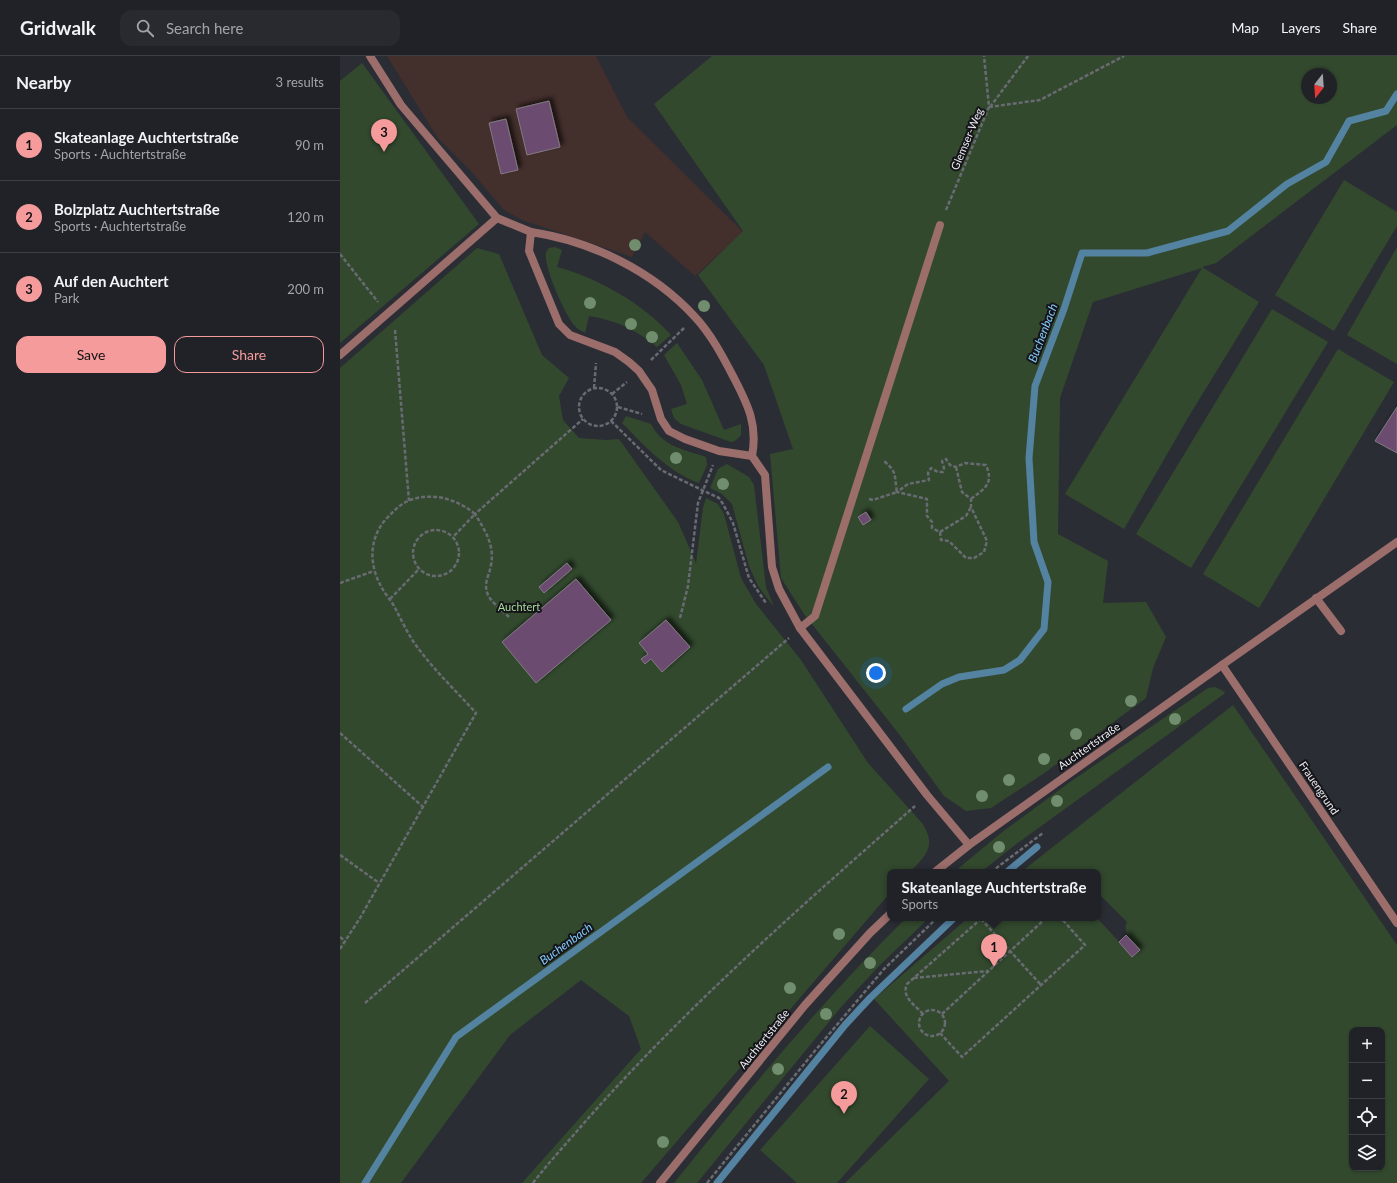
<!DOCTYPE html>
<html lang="en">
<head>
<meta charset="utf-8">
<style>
  :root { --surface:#202228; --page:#282a30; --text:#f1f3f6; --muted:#a2a4a8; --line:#3d3f45; --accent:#f59b9c }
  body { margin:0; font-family:Lato,sans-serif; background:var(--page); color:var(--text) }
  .controls { position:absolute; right:12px; bottom:12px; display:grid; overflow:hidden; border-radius:8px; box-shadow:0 1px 3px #0004 }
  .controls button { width:36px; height:36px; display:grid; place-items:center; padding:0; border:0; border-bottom:1px solid var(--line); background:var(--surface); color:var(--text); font:20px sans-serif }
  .compass { position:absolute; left:961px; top:12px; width:36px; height:36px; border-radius:50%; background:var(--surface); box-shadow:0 1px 3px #0004; rotate:197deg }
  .you { position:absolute; left:536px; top:617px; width:14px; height:14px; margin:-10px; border:3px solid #fff; border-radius:50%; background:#1a73e8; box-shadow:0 0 0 6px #1a73e833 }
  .badge { display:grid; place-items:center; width:26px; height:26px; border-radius:50%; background:var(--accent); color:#111; font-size:13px; font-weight:700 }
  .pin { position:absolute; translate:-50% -33px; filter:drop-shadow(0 1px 2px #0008) }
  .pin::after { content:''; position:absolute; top:21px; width:14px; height:12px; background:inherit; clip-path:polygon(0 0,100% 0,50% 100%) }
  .popup { position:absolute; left:547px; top:813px; width:214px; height:52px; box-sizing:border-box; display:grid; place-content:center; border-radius:8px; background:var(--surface); filter:drop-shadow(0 1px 3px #0005); font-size:13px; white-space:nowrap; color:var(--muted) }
  .popup b { font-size:15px; color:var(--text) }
  .popup::after { content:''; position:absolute; left:50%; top:100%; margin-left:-8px; border:8px solid transparent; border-top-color:var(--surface) }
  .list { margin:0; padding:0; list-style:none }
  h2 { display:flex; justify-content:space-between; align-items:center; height:52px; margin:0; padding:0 16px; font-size:17px }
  h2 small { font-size:13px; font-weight:400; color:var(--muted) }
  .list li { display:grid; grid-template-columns:26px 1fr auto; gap:12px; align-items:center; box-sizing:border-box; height:72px; padding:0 16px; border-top:1px solid var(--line) }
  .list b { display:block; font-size:15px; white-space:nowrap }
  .list p { margin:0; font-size:13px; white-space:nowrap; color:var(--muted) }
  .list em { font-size:13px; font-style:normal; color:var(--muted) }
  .actions { display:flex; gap:8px; padding:12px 16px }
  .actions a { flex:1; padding:9px 0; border:1px solid var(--accent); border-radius:12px; text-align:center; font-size:14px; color:var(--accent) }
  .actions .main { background:var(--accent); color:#111 }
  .icon { flex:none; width:22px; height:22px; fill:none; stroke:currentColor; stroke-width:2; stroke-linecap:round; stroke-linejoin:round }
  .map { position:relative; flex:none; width:1057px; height:1127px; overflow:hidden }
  header { display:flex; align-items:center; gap:24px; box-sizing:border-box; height:56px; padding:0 20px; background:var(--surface); border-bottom:1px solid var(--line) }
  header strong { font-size:19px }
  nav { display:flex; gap:22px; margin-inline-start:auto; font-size:14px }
  .search { width:280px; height:36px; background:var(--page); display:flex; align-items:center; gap:10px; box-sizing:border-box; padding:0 14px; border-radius:12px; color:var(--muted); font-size:15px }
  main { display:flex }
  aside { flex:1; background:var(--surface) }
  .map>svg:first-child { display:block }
</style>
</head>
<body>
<header>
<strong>Gridwalk</strong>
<div class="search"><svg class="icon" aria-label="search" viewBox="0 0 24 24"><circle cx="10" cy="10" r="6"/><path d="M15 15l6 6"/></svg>Search here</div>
<nav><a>Map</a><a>Layers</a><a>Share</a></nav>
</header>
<main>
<aside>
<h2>Nearby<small>3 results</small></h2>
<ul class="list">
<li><span class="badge">1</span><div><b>Skateanlage Auchtertstraße</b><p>Sports · Auchtertstraße</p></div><em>90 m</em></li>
<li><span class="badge">2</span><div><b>Bolzplatz Auchtertstraße</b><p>Sports · Auchtertstraße</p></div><em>120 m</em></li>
<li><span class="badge">3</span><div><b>Auf den Auchtert</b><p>Park</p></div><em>200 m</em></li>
</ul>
<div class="actions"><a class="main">Save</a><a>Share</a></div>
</aside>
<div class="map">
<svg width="1057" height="1127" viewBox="0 0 1057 1127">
  <defs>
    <filter id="shadow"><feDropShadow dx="3.5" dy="-3.5" stdDeviation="2" flood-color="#0009"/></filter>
  </defs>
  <rect width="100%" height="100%" fill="#2b2d35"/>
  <path fill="#432f2c" d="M 47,0 L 256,0 L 287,61 L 403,176 L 355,220 L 305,176 L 292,201 L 182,164 L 164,154 L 129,113 L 97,81 Z"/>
  <g fill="#32492e" fill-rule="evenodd">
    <path d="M 372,0 L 1057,0 L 1057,69 L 876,207 L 862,211 L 919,246 L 849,360 L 784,473 L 725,438 L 862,212 L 753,246 L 720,342 L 718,478 L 768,505 L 763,547 L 806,546 L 826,581 L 813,612 L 806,642 L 703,718 L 651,752 L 626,755 L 604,740 L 559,678 L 464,558 L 441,522 L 430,398 L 453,393 L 424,309 L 358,219 L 403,175 L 314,48 ZM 967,18 L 991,18 L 991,42 L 967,42 Z"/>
    <path d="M 22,7 L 139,168 L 0,287 L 0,25 Z"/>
    <path d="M 1004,124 L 1057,156 L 1057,170 L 994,275 L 935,239 Z"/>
    <path d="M 215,191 L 222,194 L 217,211 C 258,222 302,247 331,279 L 317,291 C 296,274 276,264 249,260 L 245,277 C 242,275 237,273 235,270 C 225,259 203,210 206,196 L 209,192 Z"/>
    <path d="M 1057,191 L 1057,308 L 1007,279 Z"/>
    <path d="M 137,192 L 159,198 L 202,299 L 229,322 L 219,340 L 223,364 L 239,382 L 266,384 L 279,383 L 338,466 L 356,507 L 363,452 L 366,442 L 378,448 L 384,458 L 401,522 L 416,548 L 461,604 L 528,707 L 582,767 C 597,790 586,799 570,816 L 550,816 L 550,837 L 301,1127 L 182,1127 L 301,993 L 289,960 L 241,924 L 170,979 L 61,1127 L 0,1127 L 0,312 Z"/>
    <path d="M 932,253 L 988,286 L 851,512 L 796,478 Z"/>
    <path d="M 337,287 L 362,324 L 384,374 L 401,368 L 401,379 L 395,385 L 391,386 L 341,368 L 334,362 L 331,353 L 347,348 L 341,329 L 324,299 Z"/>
    <path d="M 998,293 L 1054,326 L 919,552 L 863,518 Z"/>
    <path d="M 286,360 L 311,368 C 323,391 343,393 366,401 L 367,409 L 359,427 C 328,416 305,390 282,367 Z"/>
    <path d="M 387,408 L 409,421 L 414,429 L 426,531 L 434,551 L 418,530 L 409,510 L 392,448 L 382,438 L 370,432 L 378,413 Z"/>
    <path d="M 875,631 L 885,636 L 884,638 L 675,789 L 641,816 L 614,816 L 661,777 L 730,726 L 868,632 Z"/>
    <path d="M 893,649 L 1057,889 L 1057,1127 L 505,1127 L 609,1025 L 534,943 L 628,862 L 757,862 L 793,901 L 800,894 C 792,885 782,878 787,866 L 758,837 L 758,816 L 681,816 ZM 1012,974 L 1042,974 L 1042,1112 L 1012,1112 Z"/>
    <path d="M 566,862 L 589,862 L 540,909 L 502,950 L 357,1127 L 334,1127 C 408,1035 482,945 566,862 Z"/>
    <path d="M 530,970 L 589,1023 L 497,1127 L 457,1127 L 420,1094 Z"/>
  </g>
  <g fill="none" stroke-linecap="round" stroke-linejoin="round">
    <g stroke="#5482a1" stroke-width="7">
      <path d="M 566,653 L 602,628 L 619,621 L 664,614 L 680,604 L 704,573 L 708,526 L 694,486 L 689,402 L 695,330 L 724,253 L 742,197 L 807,197 L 888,175 L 947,128 L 986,106 L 1009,65 L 1046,55 L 1057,38"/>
      <path d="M 667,816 L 697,791"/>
      <path d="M 25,1127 L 116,981 L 488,711"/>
      <path d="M 377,1127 L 505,969 L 530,942 L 614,862"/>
    </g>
  </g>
  <g fill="#6c4c70" stroke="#817a82" filter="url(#shadow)">
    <path d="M 209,45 L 220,91 L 187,99 L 176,53 Z"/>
    <path d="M 166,63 L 178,114 L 161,118 L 149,67 Z"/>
    <path d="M 1057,351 L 1057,397 L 1035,385 Z"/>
    <path d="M 526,456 L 531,464 L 523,469 L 518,461 Z"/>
    <path d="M 227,507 L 232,513 L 204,537 L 199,531 Z"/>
    <path d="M 236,523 L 271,564 L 196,627 L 162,586 Z"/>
    <path d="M 326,564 L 350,591 L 322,616 L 311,603 L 305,608 L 301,603 L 308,598 L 299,587 Z"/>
    <path d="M 786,879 L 800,894 L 792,901 L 779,886 Z"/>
  </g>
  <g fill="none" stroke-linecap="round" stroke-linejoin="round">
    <g stroke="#696b72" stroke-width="2.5" stroke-dasharray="4 2" stroke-linecap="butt">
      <path d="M 649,51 L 700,44 L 784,0"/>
      <path d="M 650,51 L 688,0"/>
      <path d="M 606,154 L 649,51 L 644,0"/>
      <path d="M 0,198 L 38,246"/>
      <path d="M 55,274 L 69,445"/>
      <path d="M 311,304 L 344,272"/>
      <circle cx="258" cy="351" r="19"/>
      <path d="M 254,332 L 256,307"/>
      <path d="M 272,338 L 287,326"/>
      <path d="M 278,351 L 302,358"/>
      <path d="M 271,365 L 321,414 L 362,434 L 379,442 L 383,448 L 393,467 L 409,522 L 426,547"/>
      <path d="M 616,411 L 622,436 L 631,443 L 631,451 L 647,485 L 644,496 L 634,502 L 626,502 L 609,485 L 601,484 L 600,476 L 592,472 L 592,466 L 587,460 L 587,443 L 557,436 L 568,428 L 589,424 L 588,417 L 591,412 L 598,416 L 603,416 L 604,412 L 602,405 L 606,403 L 610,409 L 616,411 L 625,407 L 646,409 C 654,428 645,432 631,443"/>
      <path d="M 529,443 L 533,444 L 557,436 C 554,420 558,417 544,405"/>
      <circle cx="96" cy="497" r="23"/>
      <path d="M 600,476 L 626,460 L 631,451"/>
      <path d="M 0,527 L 34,515"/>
      <path d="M 50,543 L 79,513"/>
      <path d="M 169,561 C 163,555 152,547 148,539 C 143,527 149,521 151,509 C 155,490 145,474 135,458 L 243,363"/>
      <path d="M 340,562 L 348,530 L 358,447 L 373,409"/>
      <path d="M 0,677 L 82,750"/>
      <path d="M 0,799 L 39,827"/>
      <path d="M 651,816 L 703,777"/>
      <path d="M 641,863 L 701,929"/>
      <path d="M 0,881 L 5,885"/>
      <path d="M 0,893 L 20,862 L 136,657 C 117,636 95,615 78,592 C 68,579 61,563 54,550 C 50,543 45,538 42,532 C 29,510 28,482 47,462 C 54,455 60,448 70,444 C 93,436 117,443 135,458 L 113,481"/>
      <path d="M 574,922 L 648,915"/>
      <path d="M 25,947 L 449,582"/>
      <circle cx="592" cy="967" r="13"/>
      <path d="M 583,958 C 575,949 561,941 567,928 L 642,862"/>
      <path d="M 602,958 L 706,862"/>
      <path d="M 600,977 L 622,1001 L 745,889 L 721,862"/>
      <path d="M 193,1127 C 209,1106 227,1087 244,1067 C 345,952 460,851 575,750"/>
      <path d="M 367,1127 L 474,996 L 544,913 L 597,862"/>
    </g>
    <g stroke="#9b6d6b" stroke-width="8">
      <path d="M 30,0 L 61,49 L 157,162 L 191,176"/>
      <path d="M 0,299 L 157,162"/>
      <path d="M 412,400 L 379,395 L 345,383 L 329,375 L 321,363 L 312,334 L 299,315 L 289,306 L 275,296 L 230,279 L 219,268 L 189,195 L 191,176 C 251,185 313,215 355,261 C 371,278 383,301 394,322 C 408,349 418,369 412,400 L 425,419 L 432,511 L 439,533 L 460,572 L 475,560 L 600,169"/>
      <path d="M 976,542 L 1001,575"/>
      <path d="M 882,609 L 1057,486"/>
    </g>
    <g stroke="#9b6d6b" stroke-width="8">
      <path d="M 460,572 L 587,739 L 629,789"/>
      <path d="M 595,816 L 629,789 L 882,609 L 1057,867"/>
      <path d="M 320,1127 L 465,949 L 530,877 L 550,858"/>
    </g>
  </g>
  <g fill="#708d6e">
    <circle cx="295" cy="189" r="6"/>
    <circle cx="250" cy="247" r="6"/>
    <circle cx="364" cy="250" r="6"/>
    <circle cx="291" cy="268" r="6"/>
    <circle cx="312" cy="281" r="6"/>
    <circle cx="336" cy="402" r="6"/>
    <circle cx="383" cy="428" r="6"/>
    <circle cx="791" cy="645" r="6"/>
    <circle cx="835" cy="663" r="6"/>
    <circle cx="736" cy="678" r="6"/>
    <circle cx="704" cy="703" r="6"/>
    <circle cx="669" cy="724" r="6"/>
    <circle cx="642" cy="740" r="6"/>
    <circle cx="717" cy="745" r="6"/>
    <circle cx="659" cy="791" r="6"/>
    <circle cx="499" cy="878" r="6"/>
    <circle cx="530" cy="907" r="6"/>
    <circle cx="450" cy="932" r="6"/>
    <circle cx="486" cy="958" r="6"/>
    <circle cx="438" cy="1013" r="6"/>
    <circle cx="323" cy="1086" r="6"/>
  </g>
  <g text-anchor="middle" stroke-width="4" stroke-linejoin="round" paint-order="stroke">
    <g font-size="11" fill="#edeef4" stroke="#151519">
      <text transform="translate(627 83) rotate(-67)" y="4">Glemser-Weg</text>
      <text transform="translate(749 690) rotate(-35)" y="4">Auchtertstraße</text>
      <text transform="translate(979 732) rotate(56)" y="4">Frauengrund</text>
      <text transform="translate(424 983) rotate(-51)" y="4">Auchtertstraße</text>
    </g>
    <g font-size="11" fill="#a8db9d" stroke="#151519">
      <text x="179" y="555">Auchtert</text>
    </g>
    <g font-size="12" font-style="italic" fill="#82cbfb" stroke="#151519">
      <text transform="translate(703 277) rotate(-69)" y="4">Buchenbach</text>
      <text transform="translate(226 888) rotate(-36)" y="4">Buchenbach</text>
    </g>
  </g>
</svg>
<div class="controls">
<button>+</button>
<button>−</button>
<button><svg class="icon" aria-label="locate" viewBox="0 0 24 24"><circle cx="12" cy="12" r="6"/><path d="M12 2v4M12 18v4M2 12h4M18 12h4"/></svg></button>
<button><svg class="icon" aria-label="layers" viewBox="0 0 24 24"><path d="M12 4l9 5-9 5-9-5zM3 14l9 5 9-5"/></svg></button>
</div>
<svg class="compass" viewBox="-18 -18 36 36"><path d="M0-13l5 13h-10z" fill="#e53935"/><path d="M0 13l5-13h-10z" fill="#a2a4a8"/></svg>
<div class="you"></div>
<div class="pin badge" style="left:654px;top:911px">1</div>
<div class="popup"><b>Skateanlage Auchtertstraße</b>Sports</div>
<div class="pin badge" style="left:504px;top:1058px">2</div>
<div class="pin badge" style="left:44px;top:96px">3</div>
</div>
</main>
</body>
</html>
